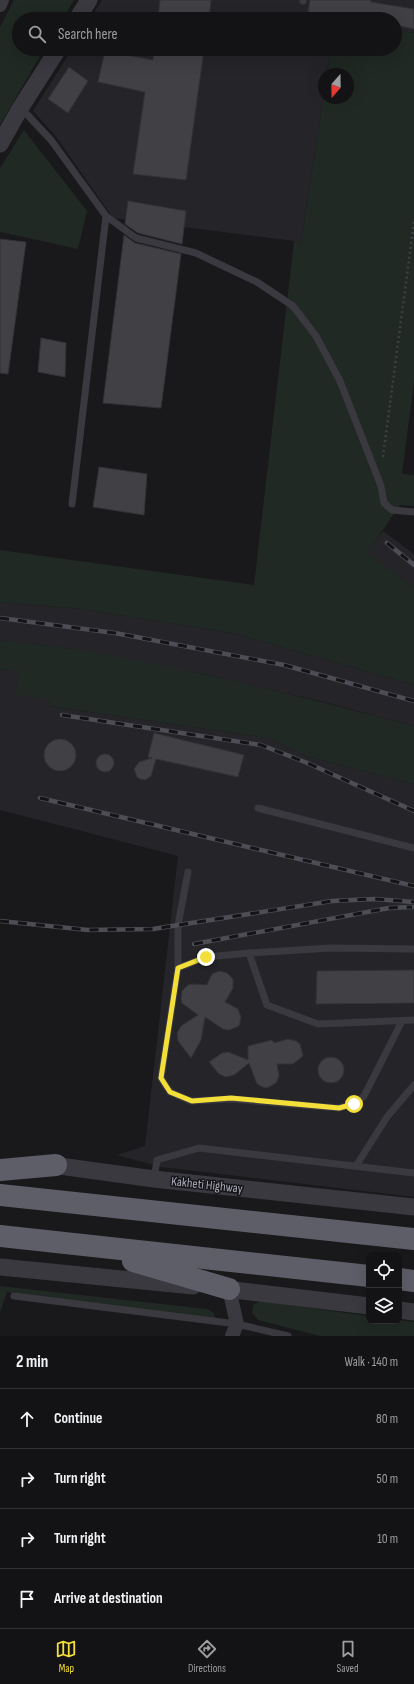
<!DOCTYPE html>
<html lang="en">
<head>
<meta charset="utf-8">
<style>
  :root { --surface:#131214; --page:#1c1b1d; --text:#f1f3f6; --muted:#9d9ea0; --line:#323234; --accent:#f3df38 }
  body { margin:0; font-family:"Sofia Sans Condensed",sans-serif; background:var(--page); color:var(--text) }
  .controls { position:absolute; right:12px; bottom:12px; display:grid; overflow:hidden; border-radius:8px; box-shadow:0 4px 16px #0002 }
  .controls button { width:36px; height:36px; display:grid; place-items:center; padding:0; border:0; border-bottom:1px solid var(--line); background:var(--surface); color:var(--text); font:20px sans-serif }
  .compass { position:absolute; left:318px; top:68px; width:36px; height:36px; border-radius:50%; background:var(--surface); box-shadow:0 4px 16px #0002; rotate:200deg }
  .stop { position:absolute; width:12px; height:12px; margin:-9px; border:3px solid #f3df38; border-radius:50%; background:#fff }
  .stop.end { background:#f3df38; border-color:#fff; box-shadow:0 1px 4px #0008 }
  .list { margin:0; padding:0; list-style:none }
  h2 { display:flex; justify-content:space-between; align-items:center; height:52px; margin:0; padding:0 16px; font-size:17px }
  h2 small { font-size:13px; font-weight:400; color:var(--muted) }
  .list li { display:grid; grid-template-columns:26px 1fr auto; gap:12px; align-items:center; box-sizing:border-box; height:60px; padding:0 16px; border-top:1px solid var(--line) }
  .list b { display:block; font-size:15px; white-space:nowrap }
  .list em { font-size:13px; font-style:normal; color:var(--muted) }
  .icon { flex:none; width:22px; height:22px; fill:none; stroke:currentColor; stroke-width:2; stroke-linecap:round; stroke-linejoin:round }
  .map { position:relative; flex:none; width:414px; height:1336px; overflow:hidden }
  .search { position:absolute; background:var(--surface); box-shadow:0 4px 16px #0002; left:12px; right:12px; top:12px; height:44px; display:flex; align-items:center; gap:10px; box-sizing:border-box; padding:0 14px; border-radius:22px; color:var(--muted); font-size:15px }
  .sheet { height:292px; background:var(--surface) }
  nav { display:flex; justify-content:space-around; align-items:center; box-sizing:border-box; height:56px; border-top:1px solid var(--line); background:var(--surface); font-size:11px; color:var(--muted) }
  nav a { display:grid; justify-items:center; gap:2px }
  nav .on { color:var(--accent) }
  .map>svg:first-child { display:block }
</style>
</head>
<body>
<div class="map">
<svg width="414" height="1336" viewBox="0 0 414 1336">
  <rect width="100%" height="100%" fill="#19181b"/>
  <g fill="#252428">
    <path d="M 102,0 L 414,0 L 414,33 L 395,30 L 395,19 L 90,19 Z"/>
    <path d="M 72,49 L 331,49 L 327,74 L 324,74 L 324,94 L 301,243 L 294,241 L 113,218 L 54,134 L 33,111 Z"/>
    <path d="M 383,531 L 414,554 L 414,587 L 366,553 Z"/>
    <path d="M 0,602 L 81,609 L 233,633 L 414,685 L 414,726 L 324,702 L 199,673 L 66,648 L 0,641 Z"/>
    <path d="M 0,669 L 19,670 L 50,700 L 49,706 L 268,738 L 307,756 L 414,784 L 414,1197 L 161,1167 L 117,1155 L 145,1146 L 178,856 L 0,810 Z"/>
  </g>
  <g fill="#202923">
    <path d="M 14,0 L 74,0 L 63,19 L 19,19 L 19,49 L 44,49 L 0,125 L 0,27 Z"/>
    <path d="M 395,30 L 414,33 L 414,382 L 402,474 L 414,475 L 414,506 L 400,505 L 367,553 L 414,587 L 414,685 L 233,633 L 81,609 L 0,602 L 0,550 L 254,585 L 294,241 L 301,243 L 324,94 L 324,98 L 348,98 L 348,74 L 327,74 L 331,49 L 395,49 Z"/>
    <path d="M 24,130 L 87,211 L 78,249 L 0,232 L 0,168 Z"/>
    <path d="M 0,641 C 22,643 44,645 66,648 C 184,666 299,696 414,726 L 414,784 L 307,756 L 268,738 L 49,706 L 50,700 L 16,695 L 19,671 L 0,669 Z"/>
    <path d="M 0,1286 L 207,1309 L 214,1313 L 215,1318 L 185,1319 L 7,1292 L 0,1313 Z"/>
    <path d="M 260,1301 L 369,1316 L 369,1321 L 399,1321 L 399,1320 L 414,1322 L 414,1336 L 320,1336 L 258,1320 L 252,1313 L 253,1305 Z"/>
  </g>
  <g fill="#404045" stroke="#333237">
    <path d="M 160,0 L 211,0 L 209,19 L 158,19 Z"/>
    <path d="M 310,0 L 371,0 L 371,2 L 414,9 L 414,29 L 395,25 L 395,19 L 356,19 L 308,12 Z"/>
    <path d="M 154,49 L 204,49 L 186,180 L 133,174 L 145,92 L 98,82 L 105,51 L 153,60 Z"/>
    <path d="M 69,67 L 88,81 L 68,113 L 48,99 Z"/>
    <path d="M 128,201 L 186,211 L 182,244 L 138,233 L 125,224 Z"/>
    <path d="M 124,235 L 135,243 L 181,254 L 161,408 L 103,403 Z"/>
    <path d="M 0,239 L 26,242 L 8,374 L 0,373 Z"/>
    <path d="M 41,338 L 66,343 L 65,377 L 38,372 Z"/>
    <path d="M 99,467 L 147,474 L 144,515 L 93,507 Z"/>
    <path d="M 154,733 L 244,755 L 238,777 L 156,759 L 151,776 L 145,780 L 140,779 L 137,777 L 134,769 L 139,762 L 152,758 L 148,757 Z"/>
    <circle cx="60" cy="755" r="16"/>
    <circle cx="105" cy="763" r="9"/>
    <path d="M 414,970 L 414,1003 L 316,1004 L 317,971 Z"/>
    <path d="M 219,971 L 227,973 L 233,979 L 233,988 L 225,1002 L 238,1009 L 241,1017 L 239,1026 L 229,1030 L 223,1029 L 205,1017 L 201,1040 L 191,1058 L 178,1041 L 177,1033 L 181,1026 L 198,1015 L 182,1003 L 181,999 L 182,991 L 188,985 L 192,984 L 207,985 L 212,974 Z"/>
    <path d="M 288,1039 L 296,1041 L 300,1044 L 303,1056 L 293,1064 L 277,1064 L 279,1075 L 278,1079 L 276,1083 L 269,1087 L 265,1088 L 257,1084 L 249,1063 L 234,1075 L 226,1077 L 219,1074 L 209,1062 L 222,1053 L 228,1052 L 248,1060 L 248,1046 L 272,1040 L 274,1043 Z"/>
    <circle cx="331" cy="1070" r="13"/>
  </g>
  <g fill="none" stroke-linecap="round" stroke-linejoin="round">
    <path stroke="#3f4047" stroke-width="2.5" stroke-dasharray="2 3" stroke-linecap="butt" d="M 383,457 L 414,222"/>
    <g stroke="#3a3940" stroke-width="7">
      <path d="M 303,1 L 303,0"/>
      <path d="M 21,108 L 51,140 L 106,216 L 72,504"/>
      <path d="M 106,216 L 136,238 L 196,253 L 257,282 L 293,306 L 316,336 L 340,381 L 381,486 L 384,503 L 392,510 L 414,512"/>
      <path d="M 258,808 L 414,848"/>
      <path d="M 188,872 L 178,925 L 178,968 L 161,1078 L 170,1092 L 191,1101 L 231,1099 L 339,1108 L 354,1104 L 364,1096 L 402,1021"/>
      <path d="M 249,953 L 267,1005 L 318,1024 L 414,1020"/>
      <path d="M 178,968 L 207,957 L 249,953 L 331,948 L 414,949"/>
      <path d="M 356,1166 L 387,1117 L 414,1085"/>
      <path d="M 154,1179 L 157,1160 L 199,1148 L 414,1173"/>
      <path d="M 14,1296 L 237,1324 L 288,1336"/>
    </g>
    <g stroke="#3a3940" stroke-width="14">
      <path d="M 0,5 L 2,0"/>
      <path d="M 229,1289 L 237,1324 L 232,1336"/>
    </g>
    <g stroke="#3a3940" stroke-width="17">
      <path d="M 77,19 L 89,0"/>
      <path d="M 0,144 L 21,107 L 58,49"/>
      <path d="M 45,1164 L 154,1179 L 414,1207"/>
      <path d="M 0,1267 L 193,1286"/>
      <path d="M 217,1288 L 369,1306"/>
      <path d="M 399,1310 L 414,1312"/>
    </g>
    <g stroke="#5e5e68" stroke-width="22">
      <path d="M 0,1170 L 56,1165"/>
      <path d="M 0,1195 L 414,1239"/>
      <path d="M 0,1236 L 369,1276"/>
      <path d="M 133,1261 L 229,1289"/>
      <path d="M 399,1279 L 414,1281"/>
    </g>
    <defs>
      <g id="rail">
        <path d="M 387,543 L 414,565"/>
        <path d="M 0,618 L 115,633 L 284,665 L 414,701"/>
        <path d="M 62,715 L 261,745 L 305,762 L 414,811"/>
        <path d="M 40,798 L 414,886"/>
        <path d="M 0,921 L 88,930 L 153,929 L 332,901 L 374,899 L 414,902"/>
        <path d="M 194,944 L 389,908 L 412,907"/>
      </g>
    </defs>
    <use href="#rail" stroke="#4c4d55" stroke-width="4.5"/>
    <use href="#rail" stroke="#141316" stroke-width="3" stroke-dasharray="9" stroke-linecap="butt"/>
  </g>
  <g fill="none" stroke-linecap="round" stroke-linejoin="round">
    <path stroke="#f3df38" stroke-width="5" d="M 206,957 L 178,968 L 161,1078 L 170,1092 L 192,1101 L 231,1098 L 339,1108 L 354,1104"/>
  </g>
  <g text-anchor="middle" stroke-width="3" stroke-linejoin="round" paint-order="stroke">
    <g font-size="13" fill="#abacba" stroke="#141316">
      <text transform="translate(207 1184) rotate(6)" y="5">Kakheti Highway</text>
    </g>
  </g>
</svg>
<div class="controls">
<button><svg class="icon" aria-label="locate" viewBox="0 0 24 24"><circle cx="12" cy="12" r="6"/><path d="M12 2v4M12 18v4M2 12h4M18 12h4"/></svg></button>
<button><svg class="icon" aria-label="layers" viewBox="0 0 24 24"><path d="M12 4l9 5-9 5-9-5zM3 14l9 5 9-5"/></svg></button>
</div>
<svg class="compass" viewBox="-18 -18 36 36"><path d="M0-13l5 13h-10z" fill="#e53935"/><path d="M0 13l5-13h-10z" fill="#9d9ea0"/></svg>
<div class="stop" style="left:354px;top:1104px"></div>
<div class="stop end" style="left:206px;top:957px"></div>
<div class="search"><svg class="icon" aria-label="search" viewBox="0 0 24 24"><circle cx="10" cy="10" r="6"/><path d="M15 15l6 6"/></svg>Search here</div>
</div>
<section class="sheet">
<h2>2 min<small>Walk · 140 m</small></h2>
<ul class="list">
<li><svg class="icon" aria-label="ahead" viewBox="0 0 24 24"><path d="M12 20V5M6 11l6-6 6 6"/></svg><div><b>Continue</b></div><em>80 m</em></li>
<li><svg class="icon" aria-label="right" viewBox="0 0 24 24"><path d="M7 20v-9h11M14 6l5 5-5 5"/></svg><div><b>Turn right</b></div><em>50 m</em></li>
<li><svg class="icon" aria-label="right" viewBox="0 0 24 24"><path d="M7 20v-9h11M14 6l5 5-5 5"/></svg><div><b>Turn right</b></div><em>10 m</em></li>
<li><svg class="icon" aria-label="arrive" viewBox="0 0 24 24"><path d="M6 21V4h12l-3 4 3 4H6"/></svg><div><b>Arrive at destination</b></div></li>
</ul>
</section>
<nav>
<a class="on"><svg class="icon" aria-label="map" viewBox="0 0 24 24"><path d="M3 6l6-2 6 2 6-2v14l-6 2-6-2-6 2zM9 4v14M15 6v14"/></svg>Map</a>
<a><svg class="icon" aria-label="directions" viewBox="0 0 24 24"><path d="M12 3l9 9-9 9-9-9zM9 14v-3h6M13 9l2 2-2 2"/></svg>Directions</a>
<a><svg class="icon" aria-label="saved" viewBox="0 0 24 24"><path d="M7 4h10v16l-5-4-5 4z"/></svg>Saved</a>
</nav>
</body>
</html>
